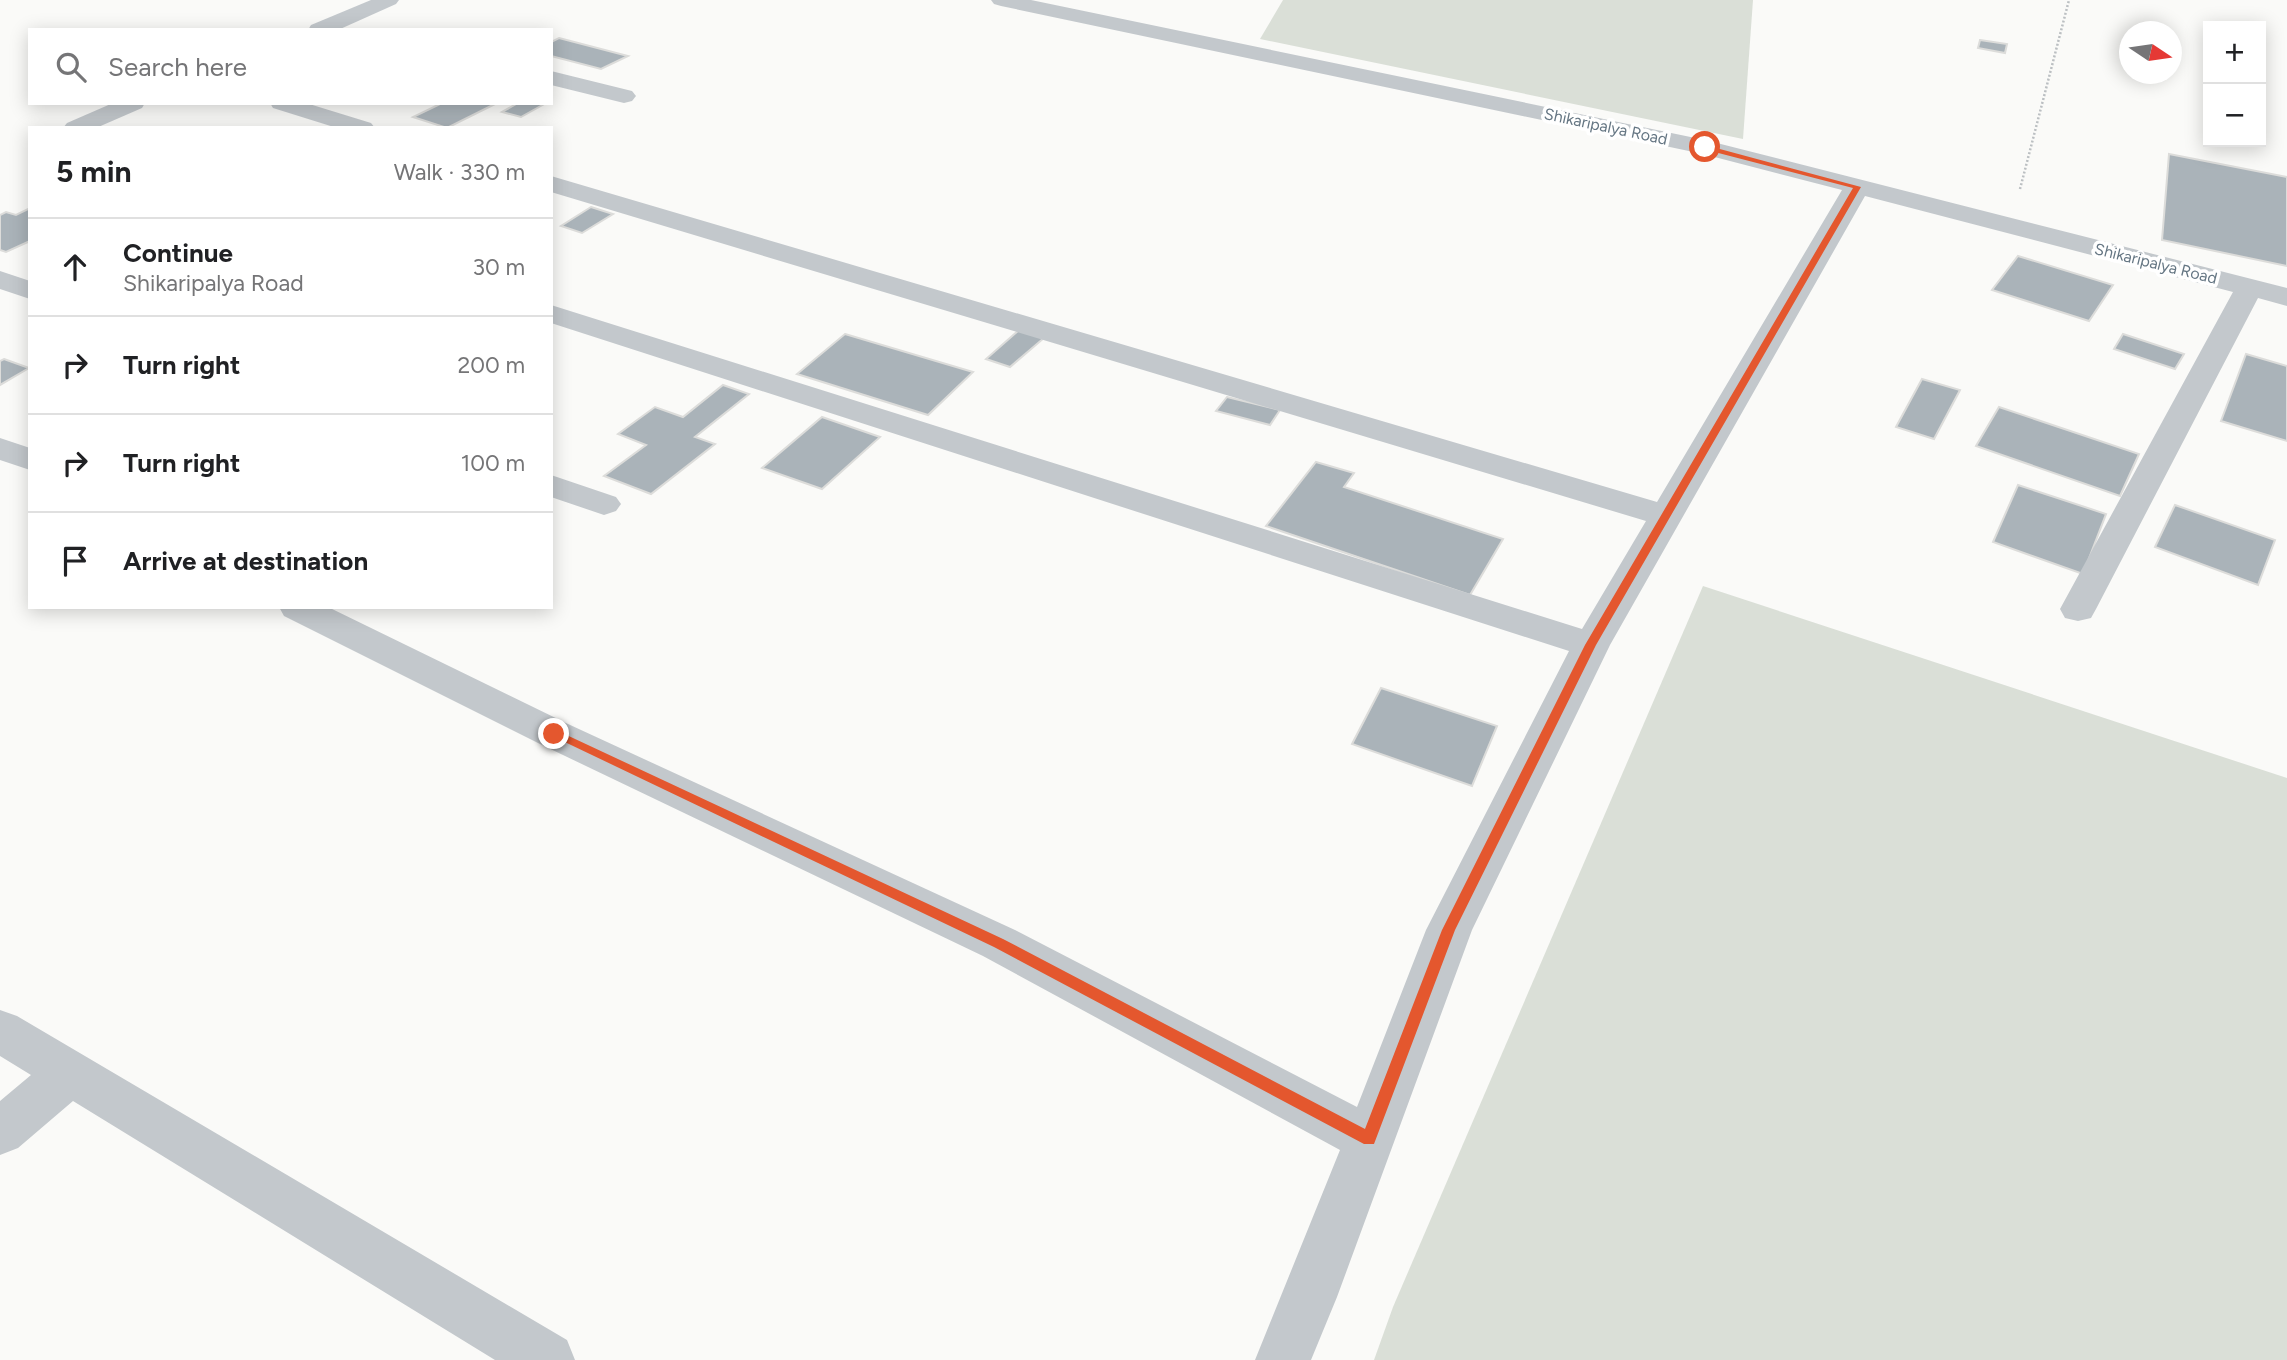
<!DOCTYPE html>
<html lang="en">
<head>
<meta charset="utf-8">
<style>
  :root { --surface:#fff; --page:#f6f6f6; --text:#202124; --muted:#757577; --line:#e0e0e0 }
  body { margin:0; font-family:Figtree,sans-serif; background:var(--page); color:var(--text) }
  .controls { position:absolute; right:21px; top:21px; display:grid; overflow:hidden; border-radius:0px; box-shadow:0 4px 18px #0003 }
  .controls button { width:63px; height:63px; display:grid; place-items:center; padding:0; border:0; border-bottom:2px solid var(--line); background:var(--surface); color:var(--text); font:35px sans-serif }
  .compass { position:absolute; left:2119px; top:21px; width:63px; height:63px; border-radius:50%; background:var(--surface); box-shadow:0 4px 18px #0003; rotate:103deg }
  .stop { position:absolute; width:21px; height:21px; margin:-16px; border:5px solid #e4572e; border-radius:50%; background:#fff }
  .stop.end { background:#e4572e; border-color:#fff; box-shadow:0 2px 7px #0008 }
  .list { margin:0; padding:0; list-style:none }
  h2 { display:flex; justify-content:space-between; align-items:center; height:91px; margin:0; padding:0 28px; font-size:30px }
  h2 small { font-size:23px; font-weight:400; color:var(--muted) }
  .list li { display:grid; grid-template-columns:46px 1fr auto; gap:21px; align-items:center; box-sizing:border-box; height:98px; padding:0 28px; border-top:2px solid var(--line) }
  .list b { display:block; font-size:26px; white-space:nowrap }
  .list p { margin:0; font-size:23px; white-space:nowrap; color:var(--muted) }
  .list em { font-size:23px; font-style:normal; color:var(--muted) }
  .icon { flex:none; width:38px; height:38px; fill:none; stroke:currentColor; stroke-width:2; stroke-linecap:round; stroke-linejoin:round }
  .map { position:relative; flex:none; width:2287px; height:1360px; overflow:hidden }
  .search { position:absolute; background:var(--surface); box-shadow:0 4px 18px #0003; left:28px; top:28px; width:525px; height:77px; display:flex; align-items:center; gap:18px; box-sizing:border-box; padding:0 24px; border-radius:0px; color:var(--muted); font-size:26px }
  .panel { position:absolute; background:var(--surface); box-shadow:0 4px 18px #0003; left:28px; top:126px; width:525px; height:483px; border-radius:0px }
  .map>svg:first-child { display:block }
</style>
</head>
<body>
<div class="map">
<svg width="2287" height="1360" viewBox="0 0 2287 1360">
  <rect width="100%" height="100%" fill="#fafaf8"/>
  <g fill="#dadfd7">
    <path d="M 1283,0 L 1753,0 L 1743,139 L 1260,39 Z"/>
    <path d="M 1703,586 L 2287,778 L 2287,1360 L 1374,1360 L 1393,1307 Z"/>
  </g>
  <g fill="#aab3b9" stroke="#dcdcda" stroke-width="2">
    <path d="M 559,38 L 628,56 L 601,69 L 551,56 L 551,42 Z"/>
    <path d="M 1980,40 L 2007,44 L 2005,53 L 1978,48 Z"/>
    <path d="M 442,103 L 497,103 L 447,128 L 413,117 Z"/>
    <path d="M 518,103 L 546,103 L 521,117 L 502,112 Z"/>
    <path d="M 2169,154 L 2287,177 L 2287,266 L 2162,240 Z"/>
    <path d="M 591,207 L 613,214 L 582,233 L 561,226 Z"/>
    <path d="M 30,208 L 30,241 L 6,252 L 0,250 L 0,215 L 6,212 L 16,215 Z"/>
    <path d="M 2018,256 L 2113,285 L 2089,321 L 1992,290 Z"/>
    <path d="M 1019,330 L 1044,338 L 1010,367 L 986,359 Z"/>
    <path d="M 845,334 L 973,372 L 928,415 L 797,374 Z"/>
    <path d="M 2123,334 L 2184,354 L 2175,369 L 2114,349 Z"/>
    <path d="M 2246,354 L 2287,366 L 2287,441 L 2221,421 Z"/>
    <path d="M 4,359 L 29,368 L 0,385 L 0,361 Z"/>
    <path d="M 1922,379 L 1960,390 L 1934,439 L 1896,427 Z"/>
    <path d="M 723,385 L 749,394 L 695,437 L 715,444 L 651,494 L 604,476 L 646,445 L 618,434 L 655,407 L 683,417 Z"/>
    <path d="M 1227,397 L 1280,410 L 1270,425 L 1216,411 Z"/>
    <path d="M 1999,407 L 2139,454 L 2120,496 L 1976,446 Z"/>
    <path d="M 822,417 L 880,437 L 822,489 L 762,468 Z"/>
    <path d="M 1316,462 L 1354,473 L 1344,487 L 1503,539 L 1470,595 L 1266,526 Z"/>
    <path d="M 2018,485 L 2106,514 L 2083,574 L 1993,542 Z"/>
    <path d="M 2175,505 L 2275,540 L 2258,585 L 2155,547 Z"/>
    <path d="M 1381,688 L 1497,726 L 1472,786 L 1352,744 Z"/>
  </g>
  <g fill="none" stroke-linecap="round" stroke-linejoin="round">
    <path stroke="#bbbfc2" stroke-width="2.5" stroke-dasharray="2 2" stroke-linecap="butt" d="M 2020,189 L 2069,0"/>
    <g fill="#c3c8cc" fill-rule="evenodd">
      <path d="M 371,0 L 399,0 L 396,4 L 338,30 L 308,30 L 311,25 Z"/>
      <path d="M 991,0 L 1031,0 L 1705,140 L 2287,288 L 2287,306 L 2258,298 L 2096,609 L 2091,618 L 2078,621 L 2065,618 L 2060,609 L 2233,292 L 1865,196 L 1610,645 L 1472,930 L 1337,1297 L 1311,1360 L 1255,1360 L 1340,1150 L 983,956 L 540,744 L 284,616 L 279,607 L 328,607 L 568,724 L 1015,930 L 1357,1107 L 1426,930 L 1569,651 L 551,323 L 551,305 L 1582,629 L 1646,521 L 551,192 L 551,176 L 1657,502 L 1842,190 L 1703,154 L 1001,6 L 994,4 Z"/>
      <path d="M 551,71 L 632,91 L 636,96 L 632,101 L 624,103 L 551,85 Z"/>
      <path d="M 113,103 L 145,103 L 142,108 L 96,128 L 63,128 L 67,123 Z"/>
      <path d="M 270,103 L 306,103 L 371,123 L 375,128 L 337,128 L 273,108 Z"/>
      <path d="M 0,271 L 30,281 L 30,299 L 0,289 Z"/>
      <path d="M 0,438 L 30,448 L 30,470 L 0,460 Z"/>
      <path d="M 551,475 L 616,497 L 621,504 L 616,511 L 604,515 L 551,497 Z"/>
      <path d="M 0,1010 L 17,1016 L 567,1340 L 575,1360 L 495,1360 L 73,1101 L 18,1148 L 0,1155 L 0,1101 L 31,1075 L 0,1056 Z"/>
    </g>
  </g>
  <path fill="#e4572e" d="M 1705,145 L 1861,187 L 1596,645 L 1455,930 L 1374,1144 L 1364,1144 L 994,947 L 548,734 L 554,730 L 558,731 L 1003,939 L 1365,1129 L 1442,930 L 1585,645 L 1853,188 L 1703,149 Z"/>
  <g text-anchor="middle" stroke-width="7" stroke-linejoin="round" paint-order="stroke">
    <g font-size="16" fill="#657683" stroke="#fff">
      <text transform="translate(1606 126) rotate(12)" y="6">Shikaripalya Road</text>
      <text transform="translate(2156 263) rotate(14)" y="6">Shikaripalya Road</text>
    </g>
  </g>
</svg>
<div class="controls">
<button>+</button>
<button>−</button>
</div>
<svg class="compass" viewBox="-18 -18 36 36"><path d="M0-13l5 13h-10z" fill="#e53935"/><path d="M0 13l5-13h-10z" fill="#757577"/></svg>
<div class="stop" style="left:1705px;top:147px"></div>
<div class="stop end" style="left:554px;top:734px"></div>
<div class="search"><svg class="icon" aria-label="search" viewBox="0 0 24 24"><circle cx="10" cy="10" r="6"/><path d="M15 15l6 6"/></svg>Search here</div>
<section class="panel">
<h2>5 min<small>Walk · 330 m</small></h2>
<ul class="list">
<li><svg class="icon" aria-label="ahead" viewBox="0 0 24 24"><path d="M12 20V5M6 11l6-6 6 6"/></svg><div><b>Continue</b><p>Shikaripalya Road</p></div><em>30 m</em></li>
<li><svg class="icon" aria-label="right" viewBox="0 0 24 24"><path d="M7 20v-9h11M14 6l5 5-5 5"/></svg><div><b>Turn right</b></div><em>200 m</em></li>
<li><svg class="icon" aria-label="right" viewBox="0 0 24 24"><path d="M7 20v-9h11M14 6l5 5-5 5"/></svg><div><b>Turn right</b></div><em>100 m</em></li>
<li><svg class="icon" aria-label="arrive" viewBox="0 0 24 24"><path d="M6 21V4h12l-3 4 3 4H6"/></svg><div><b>Arrive at destination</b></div></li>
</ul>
</section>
</div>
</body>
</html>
